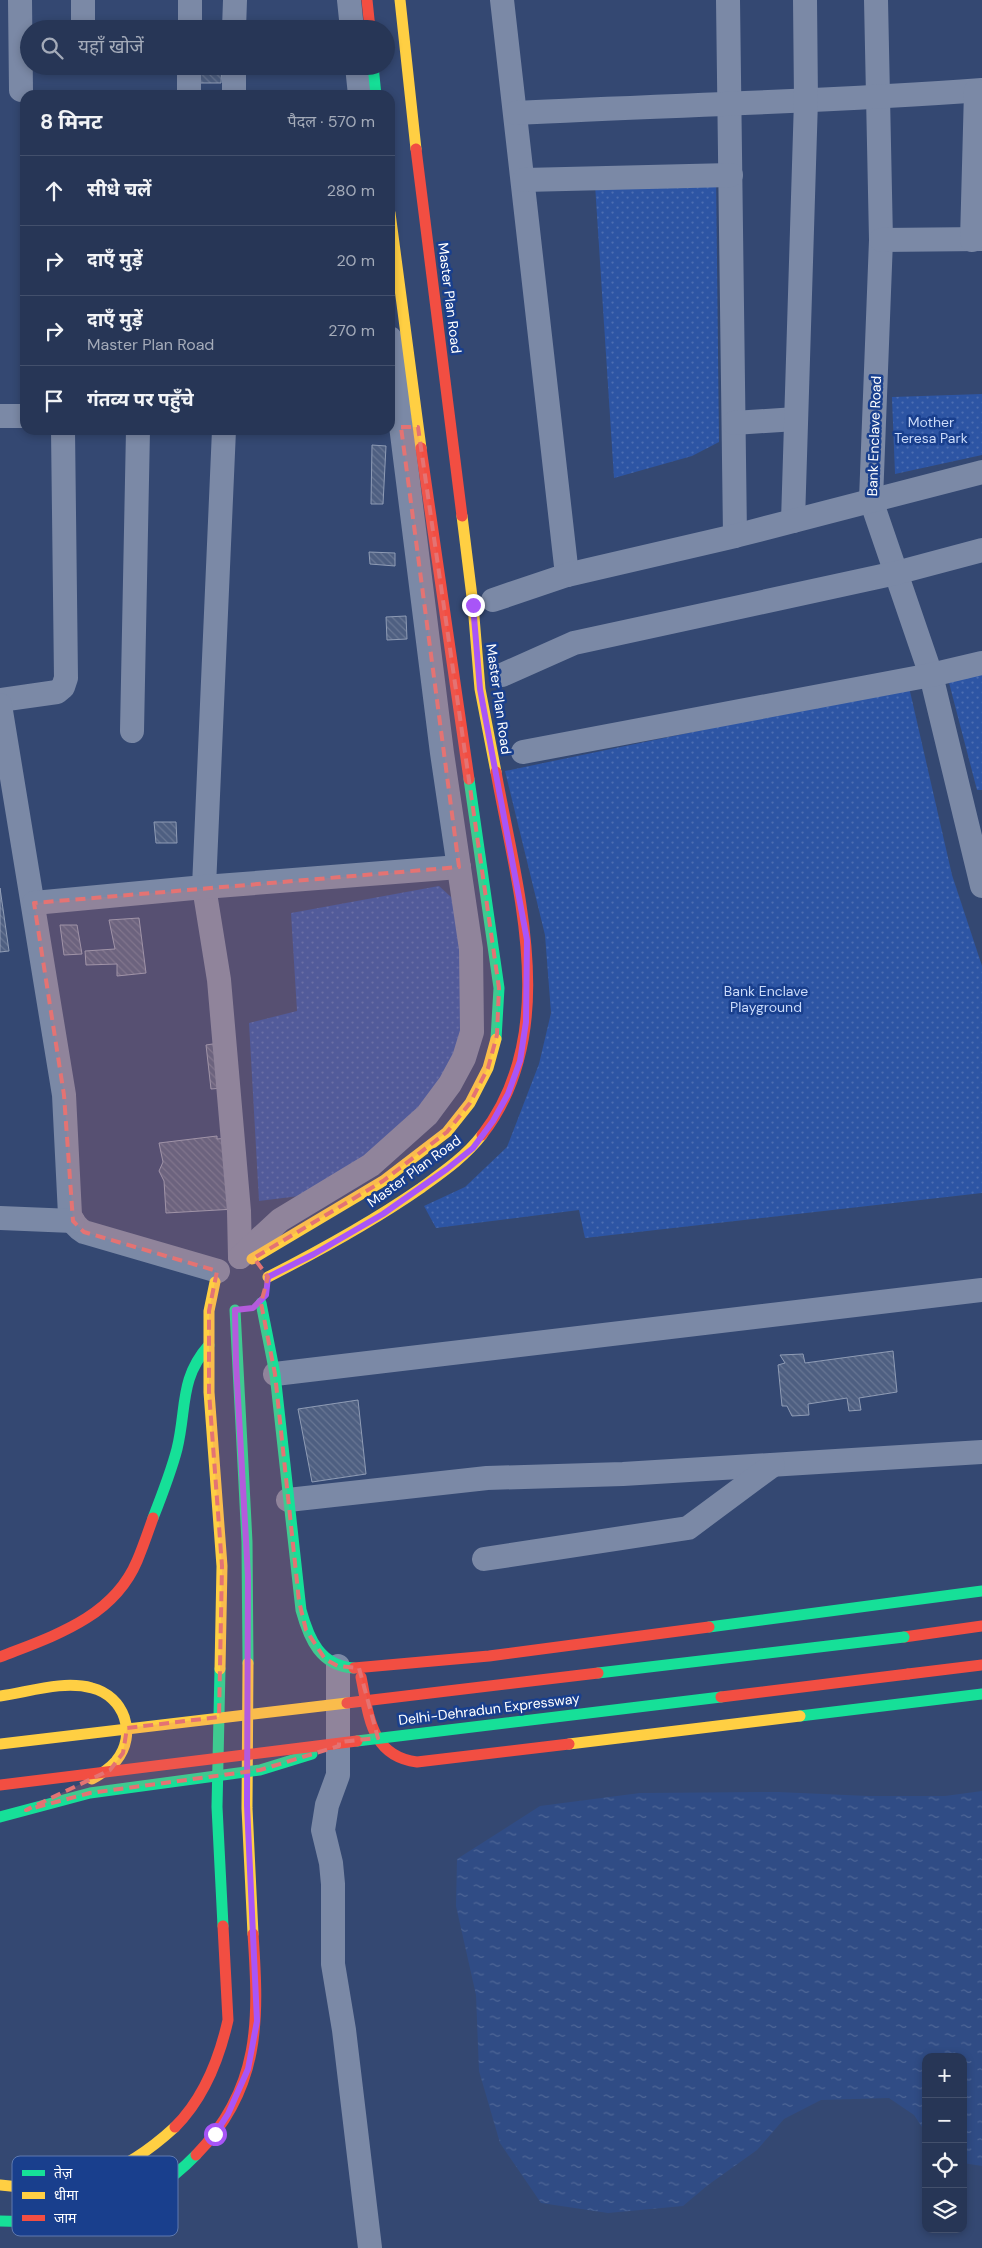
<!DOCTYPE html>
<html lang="hi">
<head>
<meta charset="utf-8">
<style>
  :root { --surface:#273656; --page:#334160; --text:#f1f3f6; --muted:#a4abb9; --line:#43506c }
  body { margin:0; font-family:"DM Sans","Noto Sans Devanagari",sans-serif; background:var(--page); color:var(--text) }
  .controls { position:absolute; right:15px; bottom:15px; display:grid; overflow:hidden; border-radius:10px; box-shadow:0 2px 8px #0003 }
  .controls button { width:45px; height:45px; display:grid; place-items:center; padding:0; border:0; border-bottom:1px solid var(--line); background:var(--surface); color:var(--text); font:25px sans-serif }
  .stop { position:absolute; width:15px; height:15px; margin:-11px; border:4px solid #a855f7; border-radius:50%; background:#fff }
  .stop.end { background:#a855f7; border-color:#fff; box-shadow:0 1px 5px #0008 }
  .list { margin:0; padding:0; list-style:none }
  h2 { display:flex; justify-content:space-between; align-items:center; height:65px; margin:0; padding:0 20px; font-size:21px }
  h2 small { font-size:16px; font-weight:400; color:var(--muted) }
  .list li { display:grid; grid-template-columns:32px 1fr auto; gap:15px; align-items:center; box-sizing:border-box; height:70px; padding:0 20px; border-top:1px solid var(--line) }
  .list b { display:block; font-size:19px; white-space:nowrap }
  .list p { margin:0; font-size:16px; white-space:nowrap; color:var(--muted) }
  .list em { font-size:16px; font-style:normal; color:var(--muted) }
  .icon { flex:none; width:28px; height:28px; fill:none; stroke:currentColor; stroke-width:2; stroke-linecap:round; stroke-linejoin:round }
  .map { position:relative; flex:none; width:982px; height:2248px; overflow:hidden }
  .search { position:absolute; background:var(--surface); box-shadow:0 2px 8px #0003; left:20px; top:20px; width:375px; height:55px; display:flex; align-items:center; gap:12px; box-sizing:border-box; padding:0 18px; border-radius:28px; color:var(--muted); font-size:19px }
  .panel { position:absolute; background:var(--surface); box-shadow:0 2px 8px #0003; left:20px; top:90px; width:375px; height:345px; border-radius:15px }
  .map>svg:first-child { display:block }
</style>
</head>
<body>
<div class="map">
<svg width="982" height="2248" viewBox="0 0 982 2248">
  <defs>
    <pattern id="grass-dots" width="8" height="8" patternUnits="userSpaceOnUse" patternTransform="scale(1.25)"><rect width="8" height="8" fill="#2d55a4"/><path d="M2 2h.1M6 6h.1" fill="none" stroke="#4c6eb2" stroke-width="1.8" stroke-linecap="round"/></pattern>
    <pattern id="water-ripples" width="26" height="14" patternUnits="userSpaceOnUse" patternTransform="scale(1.25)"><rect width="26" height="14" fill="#304c85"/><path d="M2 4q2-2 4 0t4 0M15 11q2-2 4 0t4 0" fill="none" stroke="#4f6797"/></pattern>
    <pattern id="building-back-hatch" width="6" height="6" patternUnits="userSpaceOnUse" patternTransform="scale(1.25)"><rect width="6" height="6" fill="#4e5f81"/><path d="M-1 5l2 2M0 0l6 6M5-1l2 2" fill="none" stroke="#697794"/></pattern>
  </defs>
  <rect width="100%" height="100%" fill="#344872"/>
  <g fill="url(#grass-dots)">
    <path d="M 594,169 L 716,173 L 719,442 L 692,456 L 614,478 Z"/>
    <path d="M 982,394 L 982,455 L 895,474 L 892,397 Z"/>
    <path d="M 982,664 L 982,790 L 977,790 L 946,671 Z"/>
    <path d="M 909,687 L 952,875 L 982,966 L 982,1193 L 585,1238 L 579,1210 L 436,1228 L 424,1206 L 465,1187 L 507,1147 L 539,1064 L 551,1013 L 545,935 L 505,771 Z"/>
    <path d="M 439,886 L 461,906 L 472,1033 L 441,1098 L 378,1156 L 307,1195 L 259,1201 L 249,1023 L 297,1011 L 291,913 Z"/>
  </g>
  <path fill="url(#water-ripples)" d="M 982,1791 L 982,2166 L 963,2163 L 963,2057 L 926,2057 L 926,2133 L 914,2115 L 889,2098 L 821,2100 L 784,2119 L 757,2150 L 708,2185 L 683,2206 L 608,2213 L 541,2203 L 500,2143 L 479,2071 L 476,1995 L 456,1906 L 457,1859 L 540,1806 L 640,1793 L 778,1792 L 868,1796 L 945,1796 Z"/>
  <g fill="url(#building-back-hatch)" stroke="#8f9cb5">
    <path d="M 192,66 L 222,66 L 221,83 L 193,83 Z"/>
    <path d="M 372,445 L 386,446 L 383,504 L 371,504 Z"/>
    <path d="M 369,552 L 395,553 L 395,566 L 370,564 Z"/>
    <path d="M 406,616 L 407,639 L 387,640 L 386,617 Z"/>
    <path d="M 154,822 L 176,822 L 177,843 L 156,843 Z"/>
    <path d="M 0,888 L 9,951 L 0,952 Z"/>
    <path d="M 139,918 L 146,973 L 117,976 L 117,964 L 86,965 L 85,951 L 115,949 L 109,920 Z"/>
    <path d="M 60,925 L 77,925 L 82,954 L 64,955 Z"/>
    <path d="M 219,1043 L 223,1088 L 211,1089 L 206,1045 Z"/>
    <path d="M 217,1136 L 217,1139 L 229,1138 L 235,1209 L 166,1213 L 164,1181 L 159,1171 L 163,1162 L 159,1143 Z"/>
    <path d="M 893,1351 L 897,1392 L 859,1398 L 861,1410 L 849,1411 L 847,1398 L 808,1404 L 809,1415 L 792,1416 L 787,1406 L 782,1406 L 778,1365 L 785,1363 L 780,1355 L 803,1354 L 805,1363 Z"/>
    <path d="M 358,1400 L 366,1474 L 312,1482 L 298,1409 Z"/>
  </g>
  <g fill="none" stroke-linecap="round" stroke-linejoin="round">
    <g stroke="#7b89a6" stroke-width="24">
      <path d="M 20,0 L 21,90"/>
      <path d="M 83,0 L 83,29"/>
      <path d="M 349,0 L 352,29"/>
      <path d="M 502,0 L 567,575"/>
      <path d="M 728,0 L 735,536"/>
      <path d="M 876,0 L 881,240 L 871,500 L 931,675 L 982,886"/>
      <path d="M 190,29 L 190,0"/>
      <path d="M 234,29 L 235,0"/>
      <path d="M 357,66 L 360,95"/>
      <path d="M 189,95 L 189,66"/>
      <path d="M 234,95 L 234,66"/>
      <path d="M 516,113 C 671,105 827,102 982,90"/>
      <path d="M 524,180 L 731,175"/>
      <path d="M 881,240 L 982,239"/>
      <path d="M 972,240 L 976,91"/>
      <path d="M 0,416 L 25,416"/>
      <path d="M 734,423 L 796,419"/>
      <path d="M 224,430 L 204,887 L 219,980 L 239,1211 L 240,1257"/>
      <path d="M 793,521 L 806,100 L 805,0"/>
      <path d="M 493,600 L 567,575 L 735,536 L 982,472"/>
      <path d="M 502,675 L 574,643 L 896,573 L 982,550"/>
      <path d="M 0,700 L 57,692 L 63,687 L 66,678 L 63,430"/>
      <path d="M 0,705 L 64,1095 L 70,1215 C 73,1223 77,1228 84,1232 L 218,1271"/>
      <path d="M 132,731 L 138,430"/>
      <path d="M 523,752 L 931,675 L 982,663"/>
      <path d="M 34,903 L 204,887 L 459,867"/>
      <path d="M 0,1218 L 73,1221"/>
      <path d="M 240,1257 L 280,1220 L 371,1165 L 427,1115 L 450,1084 L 464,1058 L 472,1032 L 471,949 L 442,753 L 390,338"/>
      <path d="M 275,1374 L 982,1290"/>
      <path d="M 288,1500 L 487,1478 L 623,1474 L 982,1452"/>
      <path d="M 484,1559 L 688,1528 L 773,1465"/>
      <path d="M 338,1666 L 338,1775 L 327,1805 L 323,1830 L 331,1863 L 333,1884 L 333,1964 L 344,2030 L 370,2248"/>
    </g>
    <g stroke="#16e098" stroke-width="11">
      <path d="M 373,66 L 376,95"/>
      <path d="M 469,779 L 499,988 L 496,1039"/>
      <path d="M 261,1303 L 275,1374 L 301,1610 C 309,1639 320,1666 354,1668"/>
      <path d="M 235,1310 L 247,1542 L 248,1663"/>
      <path d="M 153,1518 C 162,1495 171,1472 177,1449 C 187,1408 179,1379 209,1345"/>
      <path d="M 709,1627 L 982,1591"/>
      <path d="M 220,1669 L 217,1807 L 223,1926"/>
      <path d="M 800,1716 L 982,1694"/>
      <path d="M 0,2221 C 77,2224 140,2213 196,2155"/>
    </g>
    <g stroke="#ffcf43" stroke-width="11">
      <path d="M 400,0 L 416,149"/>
      <path d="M 390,213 L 421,448"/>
      <path d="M 462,516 L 473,605 L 480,689 L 496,772"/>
      <path d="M 252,1259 L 383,1181 L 447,1132 L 470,1103 L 488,1068 L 496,1039"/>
      <path d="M 268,1277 C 321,1250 372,1222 421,1188 C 443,1172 465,1157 482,1135"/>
      <path d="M 215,1282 L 209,1311 L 209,1392 L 222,1566 L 220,1669"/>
      <path d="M 248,1663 L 247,1808 L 253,1934"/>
      <path d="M 0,1696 C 29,1692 63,1680 92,1688 C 124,1696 138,1734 116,1761 C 109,1769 101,1774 92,1779"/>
      <path d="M 569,1744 L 800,1716"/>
      <path d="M 0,2185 C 71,2195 123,2175 175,2127"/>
    </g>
    <g stroke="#f24e42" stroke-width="11">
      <path d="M 367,0 L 370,29"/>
      <path d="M 416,149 L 462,516"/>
      <path d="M 421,448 L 469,779"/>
      <path d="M 482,1135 C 562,1032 517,889 496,772"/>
      <path d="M 904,1637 L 982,1626"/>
      <path d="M 0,1657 C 53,1636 113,1618 137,1561 C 143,1547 148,1532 153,1518"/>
      <path d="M 354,1668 L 489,1656 L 709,1627"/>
      <path d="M 908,1674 L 982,1665"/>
      <path d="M 361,1677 C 369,1715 370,1756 417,1762 L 569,1744"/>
      <path d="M 175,2127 C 204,2098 219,2060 228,2020 L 223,1926"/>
      <path d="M 196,2155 C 261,2088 259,2021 253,1934"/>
    </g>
    <g stroke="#16e098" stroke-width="11">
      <path d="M 598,1673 L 904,1637"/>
      <path d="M 357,1741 L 721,1697"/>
      <path d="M 0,1817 L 90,1793 L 260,1770 L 312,1754"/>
    </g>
    <path stroke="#ffcf43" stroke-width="11" d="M 0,1744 L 347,1703"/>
    <g stroke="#f24e42" stroke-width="11">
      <path d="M 721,1697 L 908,1674"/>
      <path d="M 347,1703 L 598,1673"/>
      <path d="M 0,1785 L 357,1741"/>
    </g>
  </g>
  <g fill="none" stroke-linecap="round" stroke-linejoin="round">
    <path stroke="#a855f7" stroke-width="6" d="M 215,2134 L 228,2114 L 248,2069 L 257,2021 L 247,1805 L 248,1576 L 236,1363 L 235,1310 L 253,1308 L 266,1295 L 268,1277 L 314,1254 L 383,1214 L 447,1169 L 473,1148 L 493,1121 L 508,1094 L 520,1061 L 526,1022 L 527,940 L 480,689 L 473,605"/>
  </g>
  <path fill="#e47373" fill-opacity="0.2" stroke="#e47373" stroke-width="4" stroke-dasharray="10 6" stroke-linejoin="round" d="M 401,427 L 418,427 L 499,988 L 497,1035 L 488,1068 L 470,1103 L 447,1132 L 383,1181 L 254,1258 L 268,1277 L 261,1303 L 275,1374 L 299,1601 L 306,1630 L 325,1659 L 338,1666 L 359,1668 L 378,1738 L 339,1742 L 339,1746 L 260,1770 L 90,1793 L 26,1810 L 110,1770 L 123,1753 L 127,1728 L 219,1717 L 222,1566 L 209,1392 L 209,1311 L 217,1271 L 84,1232 L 73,1221 L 64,1095 L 34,903 L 459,867 Z"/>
  <g text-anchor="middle" stroke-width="5" stroke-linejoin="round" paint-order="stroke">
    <g font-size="14" fill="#fff" stroke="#193f8d">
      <text transform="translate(450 298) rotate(83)" y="5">Master Plan Road</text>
      <text transform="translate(874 436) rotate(-88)" y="5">Bank Enclave Road</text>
      <text transform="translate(499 699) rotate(82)" y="5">Master Plan Road</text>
      <text transform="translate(414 1171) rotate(-36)" y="5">Master Plan Road</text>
      <text transform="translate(489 1709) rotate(-7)" y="5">Delhi-Dehradun Expressway</text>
    </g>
    <g font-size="14" fill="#cbdbfa" stroke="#193f8d">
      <text x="931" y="427">Mother<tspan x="931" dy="16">Teresa Park</tspan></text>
      <text x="766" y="996">Bank Enclave<tspan x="766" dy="16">Playground</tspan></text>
    </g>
  </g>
  <rect x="12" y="2156" width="166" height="80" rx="8" fill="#193f8d" stroke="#5e79af" stroke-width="1"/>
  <rect x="22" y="2170" width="23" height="6" fill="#16e098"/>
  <rect x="22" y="2192" width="23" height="7" fill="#ffcf43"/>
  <rect x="22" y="2215" width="23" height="6" fill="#f24e42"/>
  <g font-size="14" fill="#fff">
    <text x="54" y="2178">तेज़</text>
    <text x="54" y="2200">धीमा</text>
    <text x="54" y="2223">जाम</text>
  </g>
</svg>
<div class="controls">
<button>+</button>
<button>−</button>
<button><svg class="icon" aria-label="locate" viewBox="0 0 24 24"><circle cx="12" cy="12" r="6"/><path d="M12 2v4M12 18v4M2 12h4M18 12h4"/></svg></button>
<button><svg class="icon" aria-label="layers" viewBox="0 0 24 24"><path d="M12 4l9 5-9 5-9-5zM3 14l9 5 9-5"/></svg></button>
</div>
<div class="stop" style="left:215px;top:2134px"></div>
<div class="stop end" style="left:473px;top:605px"></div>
<div class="search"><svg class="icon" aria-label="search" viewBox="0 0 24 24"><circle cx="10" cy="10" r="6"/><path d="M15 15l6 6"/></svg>यहाँ खोजें</div>
<section class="panel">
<h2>8 मिनट<small>पैदल · 570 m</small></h2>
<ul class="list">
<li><svg class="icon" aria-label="ahead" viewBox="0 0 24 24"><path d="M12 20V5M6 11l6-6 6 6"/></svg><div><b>सीधे चलें</b></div><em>280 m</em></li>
<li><svg class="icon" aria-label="right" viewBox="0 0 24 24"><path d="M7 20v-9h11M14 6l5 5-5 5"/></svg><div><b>दाएँ मुड़ें</b></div><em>20 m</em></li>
<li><svg class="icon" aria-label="right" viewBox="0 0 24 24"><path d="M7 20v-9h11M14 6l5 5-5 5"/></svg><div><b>दाएँ मुड़ें</b><p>Master Plan Road</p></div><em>270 m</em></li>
<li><svg class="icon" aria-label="arrive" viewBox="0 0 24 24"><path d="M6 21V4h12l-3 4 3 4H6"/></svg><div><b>गंतव्य पर पहुँचे</b></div></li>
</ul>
</section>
</div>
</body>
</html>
